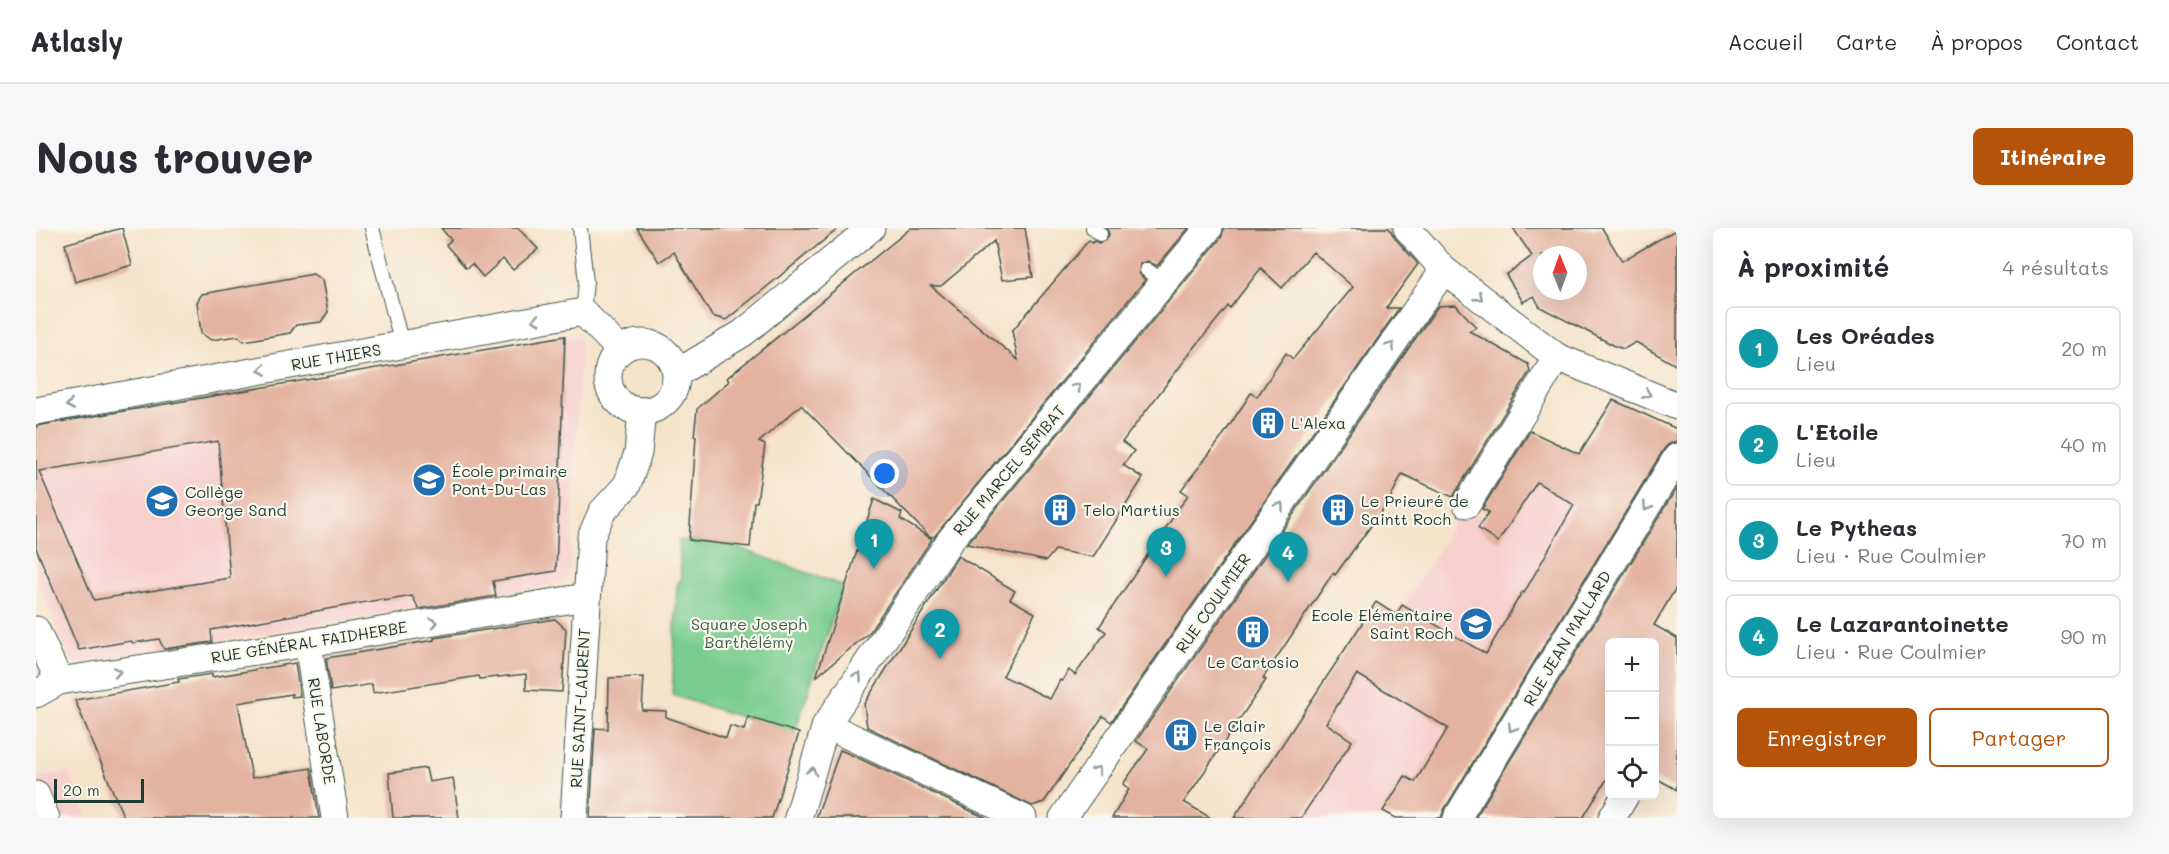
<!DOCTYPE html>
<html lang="fr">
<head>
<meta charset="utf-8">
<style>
  :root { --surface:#fff; --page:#f7f7f7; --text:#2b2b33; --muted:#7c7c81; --line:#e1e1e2; --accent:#b45309 }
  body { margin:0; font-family:Mali,sans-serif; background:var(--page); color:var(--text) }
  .controls { position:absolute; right:18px; bottom:18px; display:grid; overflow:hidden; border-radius:9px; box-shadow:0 6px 24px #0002 }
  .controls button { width:54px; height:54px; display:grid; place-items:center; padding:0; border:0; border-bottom:2px solid var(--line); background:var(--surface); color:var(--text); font:30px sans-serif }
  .compass { position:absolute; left:1497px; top:18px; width:54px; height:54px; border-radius:50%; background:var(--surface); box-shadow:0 6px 24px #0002; rotate:359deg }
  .scale { position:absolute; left:18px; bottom:15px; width:90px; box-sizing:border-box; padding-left:6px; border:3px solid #1f3d34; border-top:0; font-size:16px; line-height:21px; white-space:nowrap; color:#1f3d34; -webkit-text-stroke:4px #fbf7ec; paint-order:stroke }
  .you { position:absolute; left:849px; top:246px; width:21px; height:21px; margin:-15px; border:4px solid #fff; border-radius:50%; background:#1a73e8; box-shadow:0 0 0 9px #1a73e833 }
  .badge { display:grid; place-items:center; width:39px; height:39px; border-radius:50%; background:var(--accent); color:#fff; font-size:20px; font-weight:700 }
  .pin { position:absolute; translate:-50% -50px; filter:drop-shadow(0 2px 3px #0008) }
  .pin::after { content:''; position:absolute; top:32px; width:21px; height:18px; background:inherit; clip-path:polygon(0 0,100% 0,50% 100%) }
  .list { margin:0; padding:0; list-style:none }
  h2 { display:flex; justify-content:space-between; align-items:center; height:78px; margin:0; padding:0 24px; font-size:26px }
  h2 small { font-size:20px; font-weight:400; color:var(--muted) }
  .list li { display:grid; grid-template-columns:39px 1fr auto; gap:18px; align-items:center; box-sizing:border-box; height:84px; margin:0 12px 12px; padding:0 12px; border:2px solid var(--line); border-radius:9px }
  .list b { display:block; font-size:22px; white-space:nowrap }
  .list p { margin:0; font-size:20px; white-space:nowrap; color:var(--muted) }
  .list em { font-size:20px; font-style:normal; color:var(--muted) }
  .actions { display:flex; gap:12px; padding:18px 24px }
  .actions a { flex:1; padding:14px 0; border:2px solid var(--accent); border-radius:9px; text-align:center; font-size:21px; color:var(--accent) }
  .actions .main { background:var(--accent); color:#fff }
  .icon { flex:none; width:33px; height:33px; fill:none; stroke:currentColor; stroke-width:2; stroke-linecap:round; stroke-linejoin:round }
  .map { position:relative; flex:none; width:1641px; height:590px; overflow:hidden; border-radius:9px }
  header { display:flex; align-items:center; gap:36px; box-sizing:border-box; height:84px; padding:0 30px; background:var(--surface); border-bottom:2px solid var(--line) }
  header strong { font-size:28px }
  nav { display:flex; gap:33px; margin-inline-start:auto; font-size:21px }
  .intro { display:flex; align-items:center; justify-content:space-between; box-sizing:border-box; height:144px; padding:0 36px }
  h1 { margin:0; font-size:42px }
  .button { padding:15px 27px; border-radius:9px; background:var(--accent); color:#fff; font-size:21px; font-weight:700 }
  main { display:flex; gap:36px; padding:0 36px }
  aside { flex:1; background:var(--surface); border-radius:9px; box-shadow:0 6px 24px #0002 }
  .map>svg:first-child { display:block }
</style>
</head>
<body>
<header>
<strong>Atlasly</strong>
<nav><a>Accueil</a><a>Carte</a><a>À propos</a><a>Contact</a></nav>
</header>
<div class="intro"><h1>Nous trouver</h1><a class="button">Itinéraire</a></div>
<main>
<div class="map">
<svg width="1641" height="590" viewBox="0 0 1641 590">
  <rect width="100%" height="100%" fill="#fbf7ec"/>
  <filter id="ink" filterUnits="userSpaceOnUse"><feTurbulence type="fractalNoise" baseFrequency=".0167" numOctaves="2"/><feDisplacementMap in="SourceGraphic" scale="12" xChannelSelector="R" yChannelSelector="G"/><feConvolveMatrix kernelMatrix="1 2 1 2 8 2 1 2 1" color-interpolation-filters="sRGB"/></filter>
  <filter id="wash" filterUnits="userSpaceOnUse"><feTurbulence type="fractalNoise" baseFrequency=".008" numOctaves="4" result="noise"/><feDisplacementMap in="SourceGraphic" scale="24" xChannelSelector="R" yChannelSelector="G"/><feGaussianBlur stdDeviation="1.35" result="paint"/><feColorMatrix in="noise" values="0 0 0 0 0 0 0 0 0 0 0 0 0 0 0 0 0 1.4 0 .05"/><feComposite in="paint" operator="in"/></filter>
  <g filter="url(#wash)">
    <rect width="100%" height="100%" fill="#f5e3ca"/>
    <g fill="#f7d0ce">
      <path d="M 529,108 L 545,110 L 534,345 L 525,356 L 37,437 L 0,348 L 0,197 Z"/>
      <path d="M 1496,215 L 1544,247 L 1537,284 L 1579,305 L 1572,316 L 1574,318 L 1536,373 L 1528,388 L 1530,390 L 1508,425 L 1506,424 L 1489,450 L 1492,452 L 1464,491 L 1414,573 L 1415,574 L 1406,590 L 1228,590 L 1394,336 L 1427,280 L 1447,291 Z"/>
      <path d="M 33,544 L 52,590 L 0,590 L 0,550 Z"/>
    </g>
    <path fill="#78cc8f" stroke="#4c8462" stroke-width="1.5" d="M 643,312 L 698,318 L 807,358 L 758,506 L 636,467 L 641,358 L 645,350 Z"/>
    <g id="blocks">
      <g fill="#e4b2a0" fill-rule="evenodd">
        <path d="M 86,0 L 96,37 L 39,54 L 29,16 Z"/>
        <path d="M 405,0 L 482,0 L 502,21 L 477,42 L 467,31 L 447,49 L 436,36 L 430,40 L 410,17 L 415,12 Z"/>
        <path d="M 601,0 L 803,0 L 690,92 L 676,88 L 638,24 L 623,34 Z"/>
        <path d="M 875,0 L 989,0 L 997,49 L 966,52 L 958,13 L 905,58 L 895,58 L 982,132 L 976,103 L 1053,12 L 1056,15 L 1058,13 L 1063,15 L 1070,12 L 1073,7 L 1071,0 L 1153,0 L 1121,38 L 1112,33 L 1104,36 L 1103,45 L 1109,52 L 898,309 L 893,308 L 765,177 L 723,214 L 729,217 L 721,274 L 718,274 L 714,319 L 653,312 L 660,208 L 658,208 L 661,181 L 693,153 L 691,150 Z"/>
        <path d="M 1188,0 L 1353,0 L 1359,10 L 1382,36 L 1350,80 L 1363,80 L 1075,494 L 1067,488 L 1008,574 L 996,578 L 831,499 L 828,476 L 922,328 L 979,363 L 974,371 L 999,385 L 967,448 L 1014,471 L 1024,452 L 1026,453 L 1033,442 L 1039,447 L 1070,404 L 1063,399 L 1152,267 L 1145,262 L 1184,212 L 1215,165 L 1221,169 L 1250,125 L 1257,131 L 1317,59 L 1277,24 L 1246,60 L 1225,40 L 1194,80 L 1192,78 L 1159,119 L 1086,214 L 1098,223 L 1087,237 L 1107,250 L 1057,329 L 1019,322 L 1010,333 L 931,316 L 1185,10 Z"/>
        <path d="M 1477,0 L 1566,0 L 1586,33 L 1641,1 L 1641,138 L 1600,114 L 1588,121 L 1581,119 L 1504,79 L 1498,68 L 1487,74 L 1470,47 L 1496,28 ZM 1506,27 L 1542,27 L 1542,63 L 1506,63 Z"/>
        <path d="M 277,46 L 286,52 L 292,84 L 285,94 L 260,97 L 254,105 L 208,113 L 202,108 L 175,112 L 165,105 L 161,74 L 166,66 Z"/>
        <path d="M 1420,77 L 1440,99 L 1433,103 L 1492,136 L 1494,143 L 1417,269 L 1366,246 L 1353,273 L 1299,347 L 1297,345 L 1227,450 L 1230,452 L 1148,574 L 1175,590 L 1076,590 L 1093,561 L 1087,556 L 1112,521 L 1100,513 L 1402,78 Z"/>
        <path d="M 529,108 L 520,343 L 457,353 L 460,368 L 383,381 L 376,368 L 348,373 L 347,371 L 175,402 L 176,414 L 128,421 L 123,411 L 97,415 L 95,413 L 43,422 L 0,320 L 0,198 ZM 182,213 L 194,350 L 58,372 L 3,243 Z"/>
        <path d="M 1577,172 L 1641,201 L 1641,213 L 1633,216 L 1628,221 L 1408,582 L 1405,590 L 1360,590 L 1347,583 L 1369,548 L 1379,554 L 1412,500 L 1321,446 L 1290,495 L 1316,513 L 1265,590 L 1198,590 L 1340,374 L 1360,387 L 1366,377 L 1450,426 L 1486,364 L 1488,365 L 1538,277 L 1501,254 L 1462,314 L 1442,300 L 1453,284 L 1446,281 L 1494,203 L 1543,226 Z"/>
        <path d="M 1641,259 L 1641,358 L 1618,397 L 1641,410 L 1641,562 L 1618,549 L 1618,414 L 1574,414 L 1574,546 L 1547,590 L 1439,590 Z"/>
        <path d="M 838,271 L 866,285 L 864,291 L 896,311 L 833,405 L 780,449 Z"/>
        <path d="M 519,391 L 530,401 L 526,464 L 490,462 L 490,446 L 444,451 L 443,448 L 337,465 L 336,456 L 295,463 L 290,430 L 398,412 L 398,410 Z"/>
        <path d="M 259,435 L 264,468 L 256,469 L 256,466 L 202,475 L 216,550 L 275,540 L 283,590 L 88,590 L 39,472 L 143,454 L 142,451 L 176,446 L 176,449 Z"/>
        <path d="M 608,449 L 606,482 L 630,483 L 630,489 L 690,510 L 694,498 L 708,502 L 712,489 L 763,505 L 736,590 L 554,590 L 559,500 L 572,501 L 573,450 Z"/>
        <path d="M 804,522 L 818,528 L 950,590 L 780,590 Z"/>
        <path d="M 390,540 L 393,554 L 417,550 L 423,590 L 357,590 L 353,545 Z"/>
      </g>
    </g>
  </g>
  <g filter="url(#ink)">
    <use href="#blocks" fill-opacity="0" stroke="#3f564a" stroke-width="1.5"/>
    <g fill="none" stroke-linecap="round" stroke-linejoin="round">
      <defs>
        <g id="service">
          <path d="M 336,0 L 366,117"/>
          <path d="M 544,0 L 550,54 L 547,84"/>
          <path d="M 1057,0 L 1064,6"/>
          <path d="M 1111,42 L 1128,55"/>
        </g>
        <g id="minor">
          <path d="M 1371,0 L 1408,42 L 1521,129 L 1641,178"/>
          <circle cx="606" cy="149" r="34"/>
          <path d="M 641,145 L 707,105 L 835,0"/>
          <path d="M 0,183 L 547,84 L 584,122"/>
          <path d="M 1431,276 L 1521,129"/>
          <path d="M 0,402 L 23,453"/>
          <path d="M 272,415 L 299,590"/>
          <path d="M 0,466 L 23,453 L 272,415 L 550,369"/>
          <path d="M 790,497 L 987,590"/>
          <path d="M 0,567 L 10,590"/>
          <path d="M 538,590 L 555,309 L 566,284 L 591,257 L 602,225 L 606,183"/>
          <path d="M 762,590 L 790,497 L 915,311 L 1173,0"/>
          <path d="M 1027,590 L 1408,42"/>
          <path d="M 1421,590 L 1641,229"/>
          <path d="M 1576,590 L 1589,568"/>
        </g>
      </defs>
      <use href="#service" stroke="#3f564a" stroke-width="16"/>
      <use href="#minor" stroke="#3f564a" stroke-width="29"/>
      <use href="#service" stroke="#fff" stroke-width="14"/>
      <use href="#minor" stroke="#fff" stroke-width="27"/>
    </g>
    <defs><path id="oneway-chevron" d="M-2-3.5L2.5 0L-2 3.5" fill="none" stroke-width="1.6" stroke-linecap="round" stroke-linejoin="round" transform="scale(1.5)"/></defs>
    <g stroke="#8f9e9a">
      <use href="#oneway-chevron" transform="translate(1443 69) rotate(38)"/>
      <use href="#oneway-chevron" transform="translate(500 92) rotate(170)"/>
      <use href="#oneway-chevron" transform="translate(1355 118) rotate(-55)"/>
      <use href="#oneway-chevron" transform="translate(226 142) rotate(170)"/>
      <use href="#oneway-chevron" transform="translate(1041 159) rotate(-50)"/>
      <use href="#oneway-chevron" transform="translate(1611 166) rotate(22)"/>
      <use href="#oneway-chevron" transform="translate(34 177) rotate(170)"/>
      <use href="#oneway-chevron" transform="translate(1244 278) rotate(-55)"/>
      <use href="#oneway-chevron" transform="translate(1611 279) rotate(121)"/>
      <use href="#oneway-chevron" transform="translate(398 395) rotate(-9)"/>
      <use href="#oneway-chevron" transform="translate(81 444) rotate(-9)"/>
      <use href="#oneway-chevron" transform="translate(822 448) rotate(-56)"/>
      <use href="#oneway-chevron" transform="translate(1476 500) rotate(121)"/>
      <use href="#oneway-chevron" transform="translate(1061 542) rotate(-55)"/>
      <use href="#oneway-chevron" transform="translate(776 543) rotate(-74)"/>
    </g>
  </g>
  <defs>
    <symbol id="building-disc" viewBox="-11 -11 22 22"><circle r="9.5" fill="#1f6fb2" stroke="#fbf7ec"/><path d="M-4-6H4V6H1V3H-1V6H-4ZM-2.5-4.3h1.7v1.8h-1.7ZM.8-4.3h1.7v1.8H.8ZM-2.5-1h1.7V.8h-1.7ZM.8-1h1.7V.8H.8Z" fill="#fff"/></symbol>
    <symbol id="school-disc" viewBox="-11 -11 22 22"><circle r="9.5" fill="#1f6fb2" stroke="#fbf7ec"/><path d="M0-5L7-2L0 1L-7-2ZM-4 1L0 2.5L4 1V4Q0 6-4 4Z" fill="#fff"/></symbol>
  </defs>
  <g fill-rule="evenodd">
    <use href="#building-disc" x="1213" y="176" width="38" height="38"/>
    <use href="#school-disc" x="374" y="233" width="38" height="38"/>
    <use href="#school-disc" x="107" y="254" width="38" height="38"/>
    <use href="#building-disc" x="1005" y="263" width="38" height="38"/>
    <use href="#building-disc" x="1283" y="263" width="38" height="38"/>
    <use href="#school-disc" x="1421" y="377" width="38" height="38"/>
    <use href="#building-disc" x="1198" y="385" width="38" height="38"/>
    <use href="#building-disc" x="1126" y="488" width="38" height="38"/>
  </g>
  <g text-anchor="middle" stroke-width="4.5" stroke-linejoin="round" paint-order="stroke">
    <g font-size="16" fill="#1f3d34" stroke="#fbf7ec">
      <text transform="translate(300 129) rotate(-10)" y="6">RUE THIERS</text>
      <text transform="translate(973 242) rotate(-50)" y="6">RUE MARCEL SEMBAT</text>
      <text transform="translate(1177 375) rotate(-55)" y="6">RUE COULMIER</text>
      <text transform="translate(1531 410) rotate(-59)" y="6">RUE JEAN MALLARD</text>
      <text transform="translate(273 414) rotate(-9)" y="6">RUE GÉNÉRAL FAIDHERBE</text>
      <text transform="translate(544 480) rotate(-87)" y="6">RUE SAINT-LAURENT</text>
      <text transform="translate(286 503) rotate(81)" y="6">RUE LABORDE</text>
    </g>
    <g font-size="16" fill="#1f3d34" stroke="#fbf7ec" text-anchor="start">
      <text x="1255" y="201">L'Alexa</text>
      <text x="416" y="249">École primaire<tspan x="416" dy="18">Pont-Du-Las</tspan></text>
      <text x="149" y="270">Collège<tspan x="149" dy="18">George Sand</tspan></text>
      <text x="1325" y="279">Le Prieuré de<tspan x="1325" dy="18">Saintt Roch</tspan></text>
      <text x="1047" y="288">Telo Martius</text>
      <text x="1417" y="393" text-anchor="end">Ecole Elémentaire<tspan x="1417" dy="18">Saint Roch</tspan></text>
      <text x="1217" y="440" text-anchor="middle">Le Cartosio</text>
      <text x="1168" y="504">Le Clair<tspan x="1168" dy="18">François</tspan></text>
    </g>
    <g font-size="16" fill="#35614b" stroke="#fbf7ec">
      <text x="713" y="402">Square Joseph<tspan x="713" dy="18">Barthélémy</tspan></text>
    </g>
  </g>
</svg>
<div class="controls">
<button>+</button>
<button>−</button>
<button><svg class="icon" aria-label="locate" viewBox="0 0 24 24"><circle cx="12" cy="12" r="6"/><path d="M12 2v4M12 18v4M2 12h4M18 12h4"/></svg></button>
</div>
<svg class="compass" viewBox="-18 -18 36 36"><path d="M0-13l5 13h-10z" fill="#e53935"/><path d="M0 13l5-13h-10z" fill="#7c7c81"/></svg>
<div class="scale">20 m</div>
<div class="you"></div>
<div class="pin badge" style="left:838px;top:341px;background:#0f9aa8">1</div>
<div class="pin badge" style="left:904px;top:431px;background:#0f9aa8">2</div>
<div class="pin badge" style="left:1130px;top:349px;background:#0f9aa8">3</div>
<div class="pin badge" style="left:1252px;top:354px;background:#0f9aa8">4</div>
</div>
<aside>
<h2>À proximité<small>4 résultats</small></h2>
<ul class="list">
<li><span class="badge" style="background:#0f9aa8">1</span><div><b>Les Oréades</b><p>Lieu</p></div><em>20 m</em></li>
<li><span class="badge" style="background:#0f9aa8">2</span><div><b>L'Etoile</b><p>Lieu</p></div><em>40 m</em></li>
<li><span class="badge" style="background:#0f9aa8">3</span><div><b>Le Pytheas</b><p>Lieu · Rue Coulmier</p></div><em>70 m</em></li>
<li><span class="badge" style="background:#0f9aa8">4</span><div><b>Le Lazarantoinette</b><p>Lieu · Rue Coulmier</p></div><em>90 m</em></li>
</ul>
<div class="actions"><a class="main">Enregistrer</a><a>Partager</a></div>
</aside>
</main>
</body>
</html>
